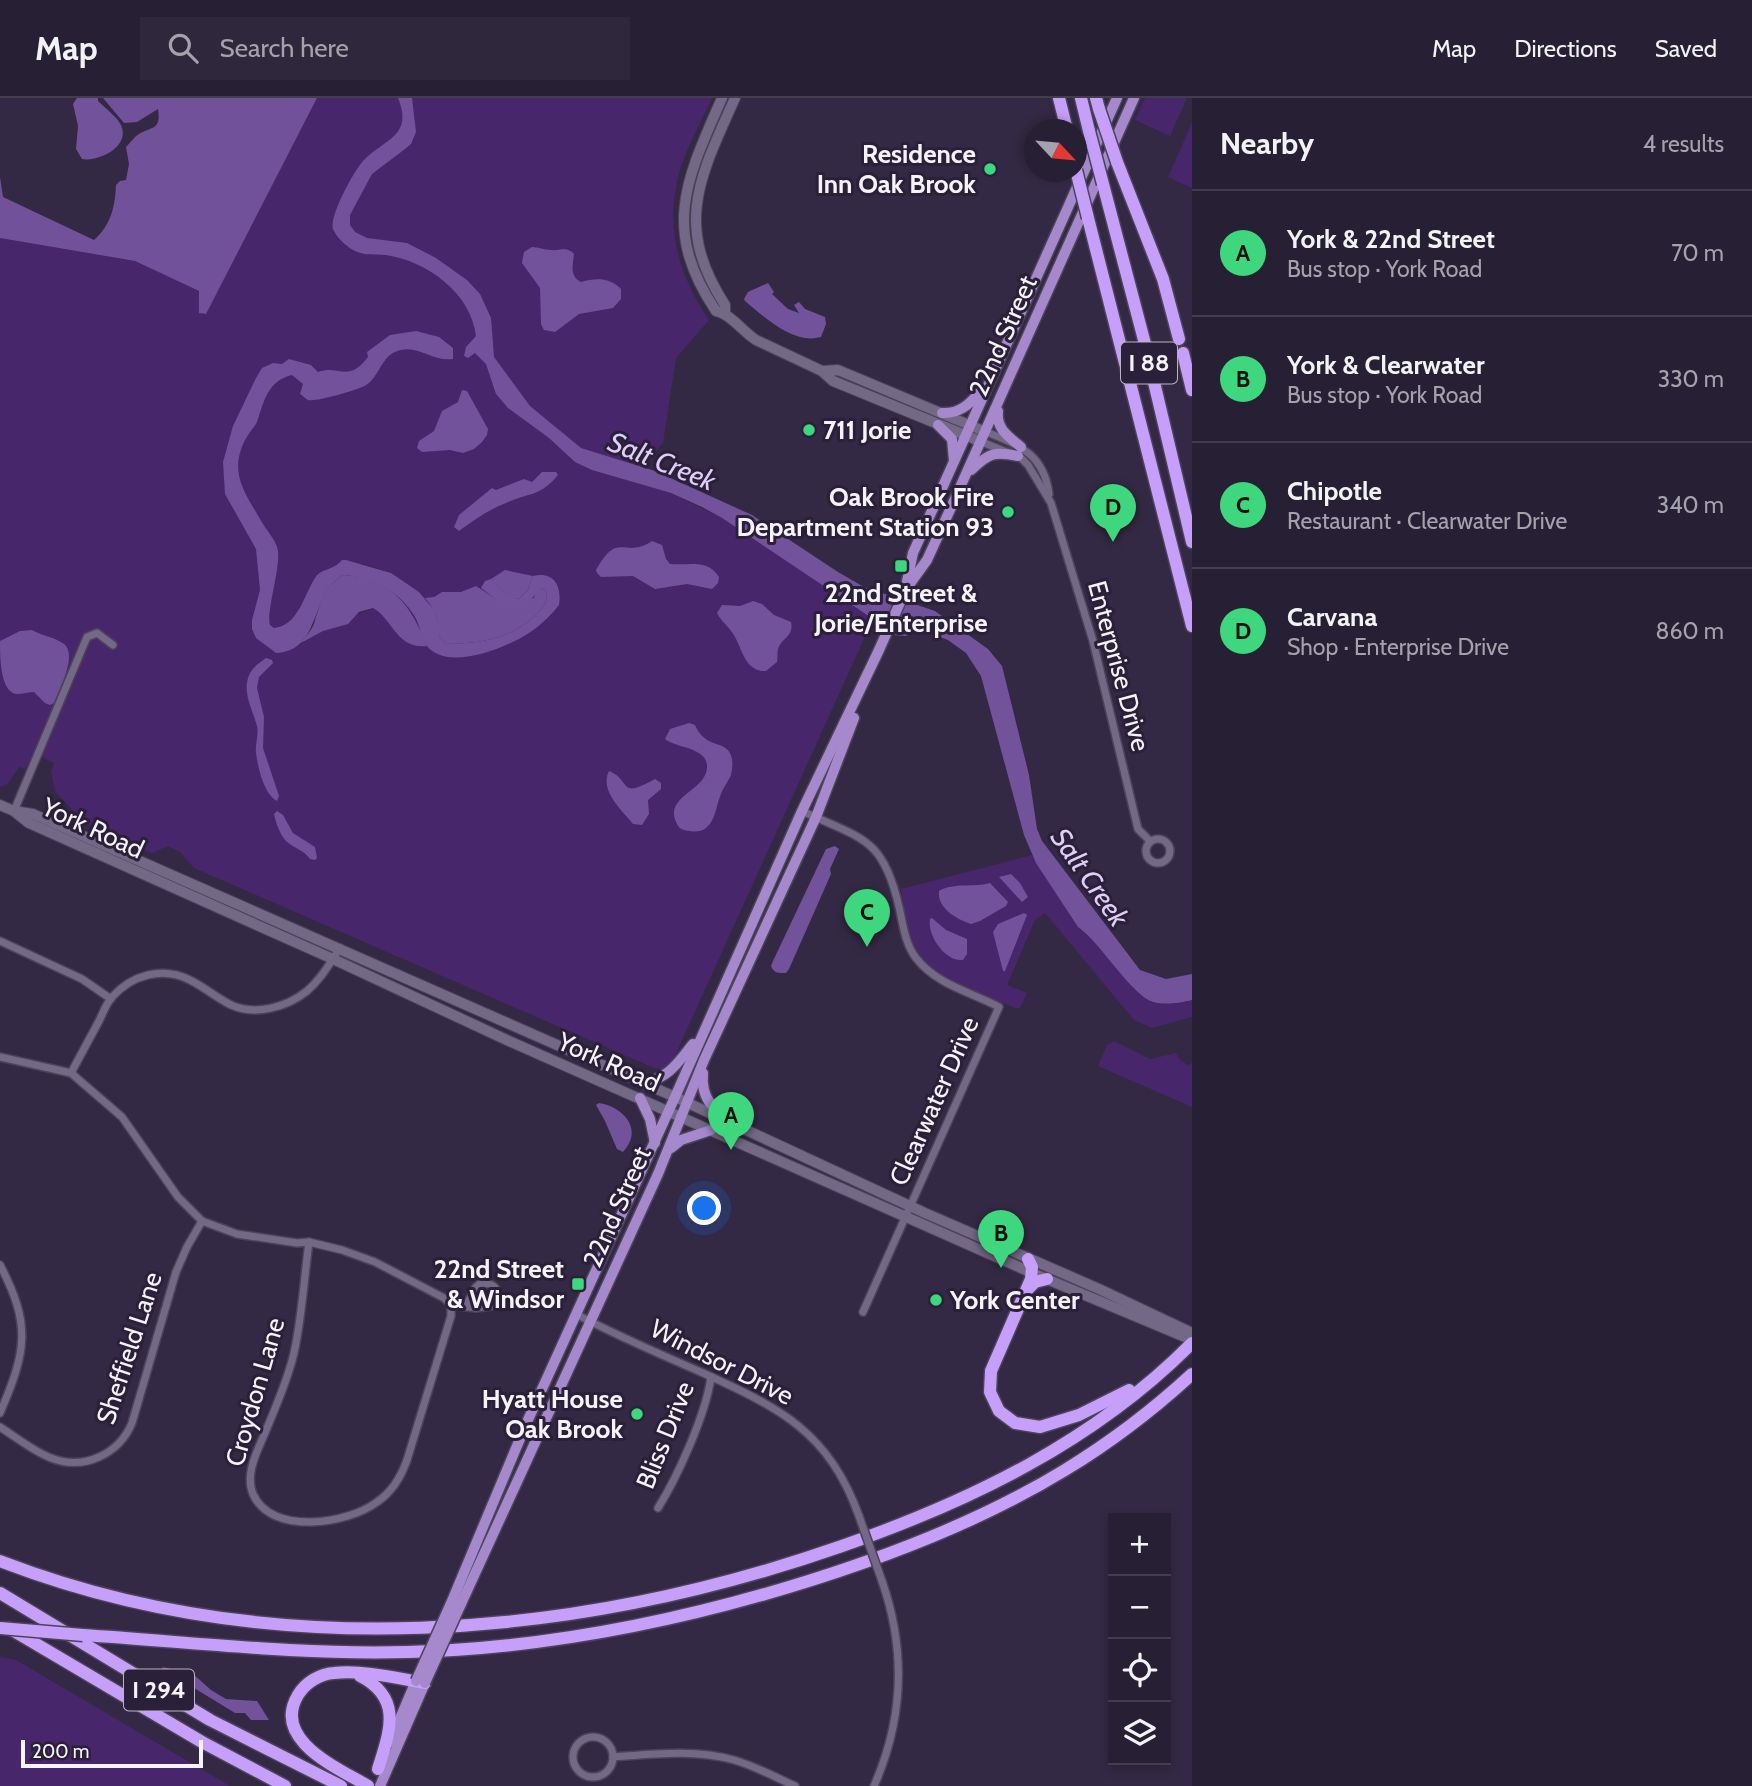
<!DOCTYPE html>
<html lang="en">
<head>
<meta charset="utf-8">
<style>
  :root { --surface:#271f33; --page:#2f273b; --text:#f1f3f6; --muted:#a4a2ac; --line:#433d4e; --accent:#3fd77d }
  body { margin:0; font-family:Cabin,sans-serif; background:var(--page); color:var(--text) }
  .controls { position:absolute; right:21px; bottom:21px; display:grid; overflow:hidden; border-radius:0px; box-shadow:0 4px 10px #0003 }
  .controls button { width:63px; height:63px; display:grid; place-items:center; padding:0; border:0; border-bottom:2px solid var(--line); background:var(--surface); color:var(--text); font:35px sans-serif }
  .compass { position:absolute; left:1024px; top:21px; width:63px; height:63px; border-radius:50%; background:var(--surface); box-shadow:0 4px 10px #0003; rotate:116deg }
  .scale { position:absolute; left:21px; bottom:18px; width:182px; box-sizing:border-box; padding-left:7px; border:4px solid #f6f3fd; border-top:0; font-size:19px; line-height:24px; white-space:nowrap; color:#f6f3fd; -webkit-text-stroke:5px #2a2039; paint-order:stroke }
  .you { position:absolute; left:705px; top:1111px; width:24px; height:24px; margin:-18px; border:5px solid #fff; border-radius:50%; background:#1a73e8; box-shadow:0 0 0 10px #1a73e833 }
  .badge { display:grid; place-items:center; width:46px; height:46px; border-radius:50%; background:var(--accent); color:#111; font-size:23px; font-weight:700 }
  .pin { position:absolute; translate:-50% -58px; filter:drop-shadow(0 2px 4px #0008) }
  .pin::after { content:''; position:absolute; top:37px; width:24px; height:21px; background:inherit; clip-path:polygon(0 0,100% 0,50% 100%) }
  .list { margin:0; padding:0; list-style:none }
  h2 { display:flex; justify-content:space-between; align-items:center; height:91px; margin:0; padding:0 28px; font-size:30px }
  h2 small { font-size:23px; font-weight:400; color:var(--muted) }
  .list li { display:grid; grid-template-columns:46px 1fr auto; gap:21px; align-items:center; box-sizing:border-box; height:126px; padding:0 28px; border-top:2px solid var(--line) }
  .list b { display:block; font-size:26px; white-space:nowrap }
  .list p { margin:0; font-size:23px; white-space:nowrap; color:var(--muted) }
  .list em { font-size:23px; font-style:normal; color:var(--muted) }
  .icon { flex:none; width:38px; height:38px; fill:none; stroke:currentColor; stroke-width:2; stroke-linecap:round; stroke-linejoin:round }
  .map { position:relative; flex:none; width:1192px; height:1688px; overflow:hidden }
  header { display:flex; align-items:center; gap:42px; box-sizing:border-box; height:98px; padding:0 35px; background:var(--surface); border-bottom:2px solid var(--line) }
  header strong { font-size:33px }
  nav { display:flex; gap:38px; margin-inline-start:auto; font-size:24px }
  .search { width:490px; height:63px; background:var(--page); display:flex; align-items:center; gap:18px; box-sizing:border-box; padding:0 24px; border-radius:0px; color:var(--muted); font-size:26px }
  main { display:flex }
  aside { flex:1; background:var(--surface) }
  .map>svg:first-child { display:block }
</style>
</head>
<body>
<header>
<strong>Map</strong>
<div class="search"><svg class="icon" aria-label="search" viewBox="0 0 24 24"><circle cx="10" cy="10" r="6"/><path d="M15 15l6 6"/></svg>Search here</div>
<nav><a>Map</a><a>Directions</a><a>Saved</a></nav>
</header>
<main>
<div class="map">
<svg width="1192" height="1688" viewBox="0 0 1192 1688">
  <rect width="100%" height="100%" fill="#342944"/>
  <g fill="#47266b" fill-rule="evenodd">
    <path d="M 317,0 L 712,0 C 699,29 681,58 676,90 C 667,137 682,183 709,222 L 676,260 L 663,345 L 628,382 L 671,395 L 722,420 L 873,521 L 673,962 L 662,971 L 654,970 L 194,770 L 180,754 L 168,748 L 152,755 L 97,732 L 78,718 L 55,693 L 51,674 L 54,665 L 34,655 L 25,671 L 19,669 L 7,687 L 0,689 L 0,140 L 135,163 L 199,193 L 199,215 L 205,216 ZM 363,466 L 391,475 L 421,496 C 387,502 355,517 325,532 C 305,542 299,551 276,555 L 257,540 L 282,529 L 290,523 L 336,470 Z"/>
    <path d="M 1145,0 L 1187,0 L 1170,38 L 1135,22 Z"/>
    <path d="M 1192,25 L 1192,90 L 1168,79 Z"/>
    <path d="M 1032,757 L 1078,829 C 1101,845 1131,897 1153,904 C 1164,907 1181,905 1192,902 L 1192,919 L 1152,930 L 1134,922 L 1045,815 L 1035,822 L 1007,887 L 1027,895 L 1020,910 L 1015,910 C 980,894 929,883 913,844 C 906,828 904,809 901,791 Z"/>
    <path d="M 1114,943 L 1150,961 L 1176,955 L 1180,962 L 1187,967 L 1192,965 L 1192,1009 L 1098,968 L 1107,947 Z"/>
    <path d="M 0,1559 L 16,1562 L 230,1688 L 0,1688 Z"/>
  </g>
  <g fill="#71519a">
    <path d="M 103,0 L 317,0 L 206,216 L 199,215 L 199,193 L 135,163 L 0,140 L 0,79 L 3,99 L 94,142 C 111,127 115,109 116,87 L 120,83 L 126,82 L 129,66 L 126,49 C 130,45 134,39 139,36 C 153,28 161,32 158,11 L 137,24 L 124,25 Z"/>
    <path d="M 505,472 L 533,478 L 528,492 L 519,501 L 506,498 L 491,481 Z"/>
    <path d="M 343,477 C 391,479 411,507 427,548 C 397,552 392,520 373,510 L 359,514 L 348,526 L 323,533 L 301,545 C 305,539 311,533 314,526 C 320,506 324,488 343,477 Z"/>
    <path d="M 476,488 L 499,503 L 534,500 L 536,494 L 542,490 L 547,493 L 546,504 C 526,537 481,548 445,545 L 439,538 C 440,524 434,510 425,500 L 434,499 L 442,494 L 461,494 Z"/>
    <path d="M 32,532 C 42,538 55,539 64,546 C 78,557 59,592 54,605 L 50,607 L 45,605 L 34,594 C 29,594 23,596 17,596 C 0,595 0,558 0,543 L 20,533 Z"/>
  </g>
  <g fill="#72529b">
    <path d="M 77,0 L 98,0 L 98,3 C 105,10 117,19 121,27 C 131,49 98,64 82,61 L 76,51 L 78,28 L 73,6 Z"/>
    <path d="M 398,0 L 412,0 L 416,34 L 411,46 L 405,51 L 372,76 L 350,117 L 350,127 L 355,134 L 367,140 L 407,145 L 436,160 L 467,182 L 480,196 L 491,220 L 494,259 L 530,308 L 581,350 L 655,373 L 752,417 L 838,474 L 864,489 L 935,513 L 988,551 L 1002,568 L 1029,677 L 1037,731 L 1042,743 L 1140,872 L 1166,881 L 1192,876 L 1192,902 C 1181,905 1164,907 1153,904 C 1131,897 1101,845 1078,829 L 1036,765 L 1024,737 L 981,578 L 966,555 L 948,542 L 929,535 L 917,533 L 906,538 L 893,537 L 879,528 L 873,521 L 722,420 L 702,409 L 671,395 L 592,372 L 575,364 L 549,340 L 508,310 L 496,296 L 486,266 L 475,255 L 468,260 L 464,258 L 466,249 L 476,238 C 471,195 427,163 386,157 C 376,156 365,158 355,153 C 348,150 336,139 333,131 C 329,118 354,73 363,63 C 383,41 414,39 398,0 Z"/>
    <path d="M 532,149 C 538,149 544,152 551,152 C 561,153 566,148 574,156 C 573,167 569,178 581,184 C 596,180 609,179 621,191 L 621,201 L 613,210 L 579,216 L 555,234 L 544,232 L 541,226 L 540,190 L 522,165 L 524,154 Z"/>
    <path d="M 768,185 L 774,194 L 772,196 L 788,211 L 799,215 L 794,207 L 799,204 L 805,211 L 825,219 L 826,226 L 821,239 C 794,247 764,219 745,203 L 744,201 L 748,194 Z"/>
    <path d="M 416,233 L 439,239 L 453,250 L 453,261 C 431,264 416,244 395,254 C 381,260 379,279 366,287 C 359,292 316,304 308,302 C 306,301 302,297 300,296 L 303,286 L 292,277 C 267,283 264,304 257,324 C 254,330 248,336 245,342 C 228,376 246,396 263,426 C 268,434 277,444 278,453 C 280,473 266,515 270,527 L 274,530 C 298,528 304,497 315,480 C 321,470 333,473 342,462 L 346,462 L 391,475 L 419,494 L 434,512 L 440,530 L 439,538 L 445,545 C 481,548 526,537 546,504 L 547,493 L 542,490 L 522,510 L 506,509 L 481,490 L 485,483 L 491,481 L 506,497 L 519,501 L 528,492 L 533,478 C 554,473 562,488 559,507 C 552,516 542,526 532,533 C 511,548 448,575 427,548 C 421,540 420,527 415,519 C 400,493 372,479 343,477 C 309,496 322,553 276,555 L 256,540 L 252,531 L 252,522 L 260,492 L 256,451 L 225,396 L 223,364 L 233,328 L 256,280 L 262,270 L 273,265 L 282,266 L 289,261 L 311,267 L 318,274 C 340,266 347,286 368,259 L 367,254 L 390,237 Z"/>
    <path d="M 462,292 L 467,293 L 488,331 L 487,337 L 482,344 L 474,351 L 463,355 L 450,352 L 422,354 L 417,350 L 419,343 L 434,333 L 442,313 L 458,304 Z"/>
    <path d="M 542,374 L 556,374 L 558,377 C 540,399 530,394 506,405 C 488,412 474,422 459,433 L 454,429 L 459,417 L 492,390 L 496,392 L 524,381 L 532,384 Z"/>
    <path d="M 652,443 L 662,447 L 666,461 L 670,466 C 689,468 707,460 719,479 L 718,485 L 712,491 L 687,486 L 655,491 L 633,478 L 601,479 L 597,475 L 596,472 C 619,431 624,462 652,443 Z"/>
    <path d="M 753,503 L 762,506 L 774,517 L 791,524 C 794,539 782,539 778,551 C 777,555 778,560 777,564 L 766,573 C 743,574 743,548 731,533 C 727,527 721,523 717,515 L 722,507 L 740,508 Z"/>
    <path d="M 266,560 L 272,562 L 273,565 L 259,579 L 257,590 L 264,619 L 263,650 L 279,698 L 277,703 C 264,696 258,670 256,655 C 255,646 259,637 257,628 C 253,613 243,596 248,580 C 251,570 258,566 266,560 Z"/>
    <path d="M 689,625 L 695,627 C 706,653 728,640 732,661 C 733,667 732,672 731,677 C 728,684 723,690 721,696 C 716,707 716,722 706,730 C 701,734 695,734 690,733 C 685,733 679,731 677,726 C 662,698 707,693 707,669 C 708,649 675,650 665,641 L 670,631 Z"/>
    <path d="M 609,673 C 633,683 617,702 655,681 L 661,685 L 661,691 L 648,702 L 649,716 L 642,727 L 633,726 C 622,712 599,693 609,673 Z"/>
    <path d="M 277,713 L 283,717 L 293,735 L 315,749 L 317,760 L 315,762 L 310,761 C 304,752 295,751 286,743 C 280,737 276,725 274,716 Z"/>
    <path d="M 835,748 L 839,751 L 830,771 L 831,776 L 789,871 L 786,875 C 780,875 774,876 771,868 L 773,863 L 826,751 Z"/>
    <path d="M 1011,776 L 1020,785 L 1028,799 L 1022,804 L 999,779 Z"/>
    <path d="M 990,785 L 1008,804 L 1006,808 L 980,823 L 971,826 C 956,821 937,810 939,793 C 954,784 974,790 990,785 Z"/>
    <path d="M 1024,815 L 1027,817 L 1005,873 L 1003,873 L 993,834 L 998,826 Z"/>
    <path d="M 932,820 L 946,832 L 967,841 L 967,856 L 963,862 C 945,864 927,837 930,821 Z"/>
    <path d="M 599,1005 C 624,1009 644,1032 623,1054 L 617,1051 L 605,1023 L 596,1007 Z"/>
    <path d="M 162,1569 L 193,1576 L 211,1592 L 226,1601 L 257,1603 L 269,1622 L 251,1622 L 245,1615 L 235,1615 L 163,1571 Z"/>
  </g>
  <g fill="none" stroke-linecap="round" stroke-linejoin="round">
    <defs>
      <g id="street">
        <path d="M 986,334 C 1019,347 1044,356 1049,396"/>
        <path d="M 982,344 L 1021,360 L 1028,367 L 1051,405 L 1093,543 L 1138,731 L 1150,743"/>
        <path d="M 14,713 L 87,539 L 97,535 L 113,547"/>
        <path d="M 802,713 C 861,741 883,738 899,809 C 903,826 905,846 916,860 C 937,887 971,894 999,909 L 863,1214"/>
        <circle cx="1158" cy="753" r="12"/>
        <path d="M 0,843 L 82,881 L 111,901"/>
        <path d="M 0,959 L 71,975 L 122,1019 L 178,1099 L 202,1123 L 237,1136 L 297,1145 L 309,1144 L 342,1152 L 375,1164 L 444,1200 L 451,1207 L 476,1210 L 491,1208 L 498,1201 C 499,1189 492,1185 481,1185 L 476,1189 L 466,1208"/>
        <path d="M 71,975 C 80,958 90,940 99,923 C 103,915 106,906 112,899 C 132,877 162,868 190,882 C 204,889 217,900 231,907 C 256,918 287,909 307,893 C 321,881 330,865 340,850"/>
        <path d="M 309,1144 C 304,1181 302,1219 294,1255 C 288,1281 277,1306 267,1330 C 259,1350 244,1375 253,1396 C 271,1438 348,1426 377,1404 C 392,1394 401,1379 407,1362 L 451,1218 L 451,1207"/>
        <path d="M 0,1167 C 32,1228 26,1254 0,1315"/>
        <path d="M 576,1216 C 617,1238 660,1256 703,1275 C 780,1310 829,1334 859,1418"/>
        <path d="M 0,1329 C 16,1339 33,1353 51,1360 C 84,1373 119,1356 132,1325 L 176,1174 L 187,1149 L 202,1123"/>
        <path d="M 658,1410 C 678,1378 706,1316 711,1279"/>
        <circle cx="593" cy="1659" r="20"/>
        <path d="M 613,1659 C 653,1656 695,1651 734,1662 C 755,1668 775,1679 795,1688"/>
        <path d="M 874,1688 C 904,1620 906,1552 882,1483"/>
      </g>
      <g id="secondary">
        <path d="M 722,0 C 686,82 661,131 716,213 C 731,216 743,234 756,242 L 822,273 L 833,283 L 982,344"/>
        <path d="M 725,215 L 725,207 C 673,126 700,79 735,0"/>
        <path d="M 822,273 L 838,272 L 986,334"/>
        <path d="M 0,707 L 14,713 L 33,716 L 675,999 L 925,1115 L 1099,1191 L 1192,1235"/>
        <path d="M 14,713 L 29,725 L 333,861 L 509,943 L 1037,1177 L 1192,1242"/>
      </g>
      <g id="primary">
        <path d="M 998,313 C 996,331 1008,338 1021,349"/>
        <path d="M 942,315 C 961,316 970,305 982,292"/>
        <path d="M 938,327 L 952,341 L 954,363"/>
        <path d="M 971,372 C 989,355 994,353 1018,358"/>
        <path d="M 906,488 L 913,455 L 1117,0"/>
        <path d="M 703,975 C 700,1002 716,1014 736,1028"/>
        <path d="M 644,986 C 671,977 676,967 693,946"/>
        <path d="M 640,1000 L 650,1021 L 655,1045"/>
        <path d="M 671,1050 L 681,1042 L 711,1032"/>
        <path d="M 452,1503 L 527,1324 L 675,999 L 802,713 L 879,552 L 906,491 L 927,462 L 949,414 L 1134,0"/>
        <path d="M 461,1506 L 658,1076 L 704,962 L 816,719 L 854,620"/>
        <path d="M 390,1644 L 416,1583"/>
        <path d="M 380,1688 L 425,1585"/>
      </g>
      <g id="highway">
        <path d="M 1059,0 L 1067,32"/>
        <path d="M 1081,0 L 1089,33"/>
        <path d="M 1096,0 L 1099,11"/>
        <path d="M 1117,64 L 1163,181 L 1179,241"/>
        <path d="M 1103,86 L 1144,242 L 1192,444"/>
        <path d="M 1088,120 L 1192,528"/>
        <path d="M 1183,255 L 1192,292"/>
        <path d="M 1028,1161 L 1032,1169 L 1031,1181 L 991,1273 L 990,1294 L 999,1313 L 1015,1325 L 1040,1329 L 1079,1317 L 1129,1292"/>
        <path d="M 1027,1192 L 1035,1184 L 1047,1181"/>
        <path d="M 0,1463 C 270,1567 573,1542 842,1448 C 971,1403 1095,1343 1192,1245"/>
        <path d="M 0,1495 L 210,1622 L 341,1688"/>
        <path d="M 9,1530 L 202,1644 L 285,1688"/>
        <path d="M 83,1537 C 191,1544 299,1557 407,1554 C 536,1551 666,1526 789,1489 C 885,1460 980,1424 1065,1372 C 1111,1344 1153,1312 1192,1276"/>
        <path d="M 360,1578 C 403,1600 390,1633 378,1671"/>
        <path d="M 368,1688 C 338,1670 271,1642 298,1597 C 306,1584 320,1576 334,1575 C 363,1572 396,1580 425,1585"/>
      </g>
    </defs>
    <use href="#street" stroke="#4c4358" stroke-width="10"/>
    <use href="#secondary" stroke="#4c4358" stroke-width="12"/>
    <use href="#primary" stroke="#4c4358" stroke-width="13"/>
    <use href="#highway" stroke="#4c4358" stroke-width="15"/>
    <use href="#street" stroke="#746887" stroke-width="7"/>
    <use href="#secondary" stroke="#746887" stroke-width="10"/>
    <use href="#primary" stroke="#a589cc" stroke-width="10"/>
    <use href="#highway" stroke="#c59ffa" stroke-width="12"/>
    <defs>
      <path id="street-bridge" d="M 859,1418 L 882,1483"/>
      <g id="primary-bridge">
        <path d="M 416,1583 L 452,1503"/>
        <path d="M 425,1585 L 461,1506"/>
      </g>
      <g id="highway-bridge">
        <path d="M 1099,11 L 1117,64"/>
        <path d="M 1089,33 L 1103,86"/>
        <path d="M 1076,72 L 1088,120"/>
        <path d="M 0,1530 L 83,1537"/>
      </g>
    </defs>
    <use href="#street-bridge" stroke="#4c4358" stroke-width="10" stroke-linecap="butt"/>
    <use href="#primary-bridge" stroke="#4c4358" stroke-width="13" stroke-linecap="butt"/>
    <use href="#highway-bridge" stroke="#4c4358" stroke-width="15" stroke-linecap="butt"/>
    <use href="#street-bridge" stroke="#746887" stroke-width="7"/>
    <use href="#primary-bridge" stroke="#a589cc" stroke-width="10"/>
    <use href="#highway-bridge" stroke="#c59ffa" stroke-width="12"/>
  </g>
  <g fill="#3fd77d" stroke="#2a2039" stroke-width="2.5">
    <circle cx="990" cy="71" r="7"/>
    <circle cx="809" cy="332" r="7"/>
    <circle cx="1008" cy="414" r="7"/>
    <rect x="894" y="461" width="14" height="14" rx="3.5"/>
    <rect x="571" y="1179" width="14" height="14" rx="3.5"/>
    <circle cx="936" cy="1202" r="7"/>
    <circle cx="637" cy="1316" r="7"/>
  </g>
  <g text-anchor="middle" stroke-width="6" stroke-linejoin="round" paint-order="stroke">
    <g fill="#2a2039" stroke="#b9b4c2" stroke-width="2">
      <rect x="1121" y="244.5" width="56" height="41" rx="5"/>
      <rect x="124" y="1571.5" width="70" height="41" rx="5"/>
    </g>
    <g font-size="24" font-weight="bold" fill="#f6f3fd">
      <text x="1149" y="273">I 88</text>
      <text x="159" y="1600">I 294</text>
    </g>
    <g font-size="26" font-weight="bold" fill="#f6f3fd" stroke="#2a2039" text-anchor="end">
      <text x="976" y="65">Residence<tspan x="976" dy="30">Inn Oak Brook</tspan></text>
      <text x="823" y="341" text-anchor="start">711 Jorie</text>
      <text x="994" y="408">Oak Brook Fire<tspan x="994" dy="30">Department Station 93</tspan></text>
      <text x="901" y="504" text-anchor="middle">22nd Street &amp;<tspan x="901" dy="30">Jorie/Enterprise</tspan></text>
      <text x="564" y="1180">22nd Street<tspan x="564" dy="30">&amp; Windsor</tspan></text>
      <text x="950" y="1211" text-anchor="start">York Center</text>
      <text x="623" y="1310">Hyatt House<tspan x="623" dy="30">Oak Brook</tspan></text>
    </g>
    <g font-size="26" fill="#f6f3fd" stroke="#2a2039">
      <text transform="translate(1003 238) rotate(-66)" y="9">22nd Street</text>
      <text transform="translate(1119 568) rotate(75)" y="9">Enterprise Drive</text>
      <text transform="translate(93 730) rotate(25)" y="9">York Road</text>
      <text transform="translate(609 964) rotate(24)" y="9">York Road</text>
      <text transform="translate(934 1003) rotate(-66)" y="9">Clearwater Drive</text>
      <text transform="translate(617 1109) rotate(-66)" y="9">22nd Street</text>
      <text transform="translate(129 1250) rotate(-72)" y="9">Sheffield Lane</text>
      <text transform="translate(722 1264) rotate(27)" y="9">Windsor Drive</text>
      <text transform="translate(255 1294) rotate(-74)" y="9">Croydon Lane</text>
      <text transform="translate(665 1337) rotate(-68)" y="9">Bliss Drive</text>
    </g>
    <g font-size="28" font-style="italic" fill="#decef8" stroke="#2a2039">
      <text transform="translate(662 363) rotate(22)" y="10">Salt Creek</text>
      <text transform="translate(1090 779) rotate(55)" y="10">Salt Creek</text>
    </g>
  </g>
</svg>
<div class="controls">
<button>+</button>
<button>−</button>
<button><svg class="icon" aria-label="locate" viewBox="0 0 24 24"><circle cx="12" cy="12" r="6"/><path d="M12 2v4M12 18v4M2 12h4M18 12h4"/></svg></button>
<button><svg class="icon" aria-label="layers" viewBox="0 0 24 24"><path d="M12 4l9 5-9 5-9-5zM3 14l9 5 9-5"/></svg></button>
</div>
<svg class="compass" viewBox="-18 -18 36 36"><path d="M0-13l5 13h-10z" fill="#e53935"/><path d="M0 13l5-13h-10z" fill="#a4a2ac"/></svg>
<div class="scale">200 m</div>
<div class="you"></div>
<div class="pin badge" style="left:731px;top:1052px">A</div>
<div class="pin badge" style="left:1001px;top:1170px">B</div>
<div class="pin badge" style="left:867px;top:849px">C</div>
<div class="pin badge" style="left:1113px;top:444px">D</div>
</div>
<aside>
<h2>Nearby<small>4 results</small></h2>
<ul class="list">
<li><span class="badge">A</span><div><b>York &amp; 22nd Street</b><p>Bus stop · York Road</p></div><em>70 m</em></li>
<li><span class="badge">B</span><div><b>York &amp; Clearwater</b><p>Bus stop · York Road</p></div><em>330 m</em></li>
<li><span class="badge">C</span><div><b>Chipotle</b><p>Restaurant · Clearwater Drive</p></div><em>340 m</em></li>
<li><span class="badge">D</span><div><b>Carvana</b><p>Shop · Enterprise Drive</p></div><em>860 m</em></li>
</ul>
</aside>
</main>
</body>
</html>
